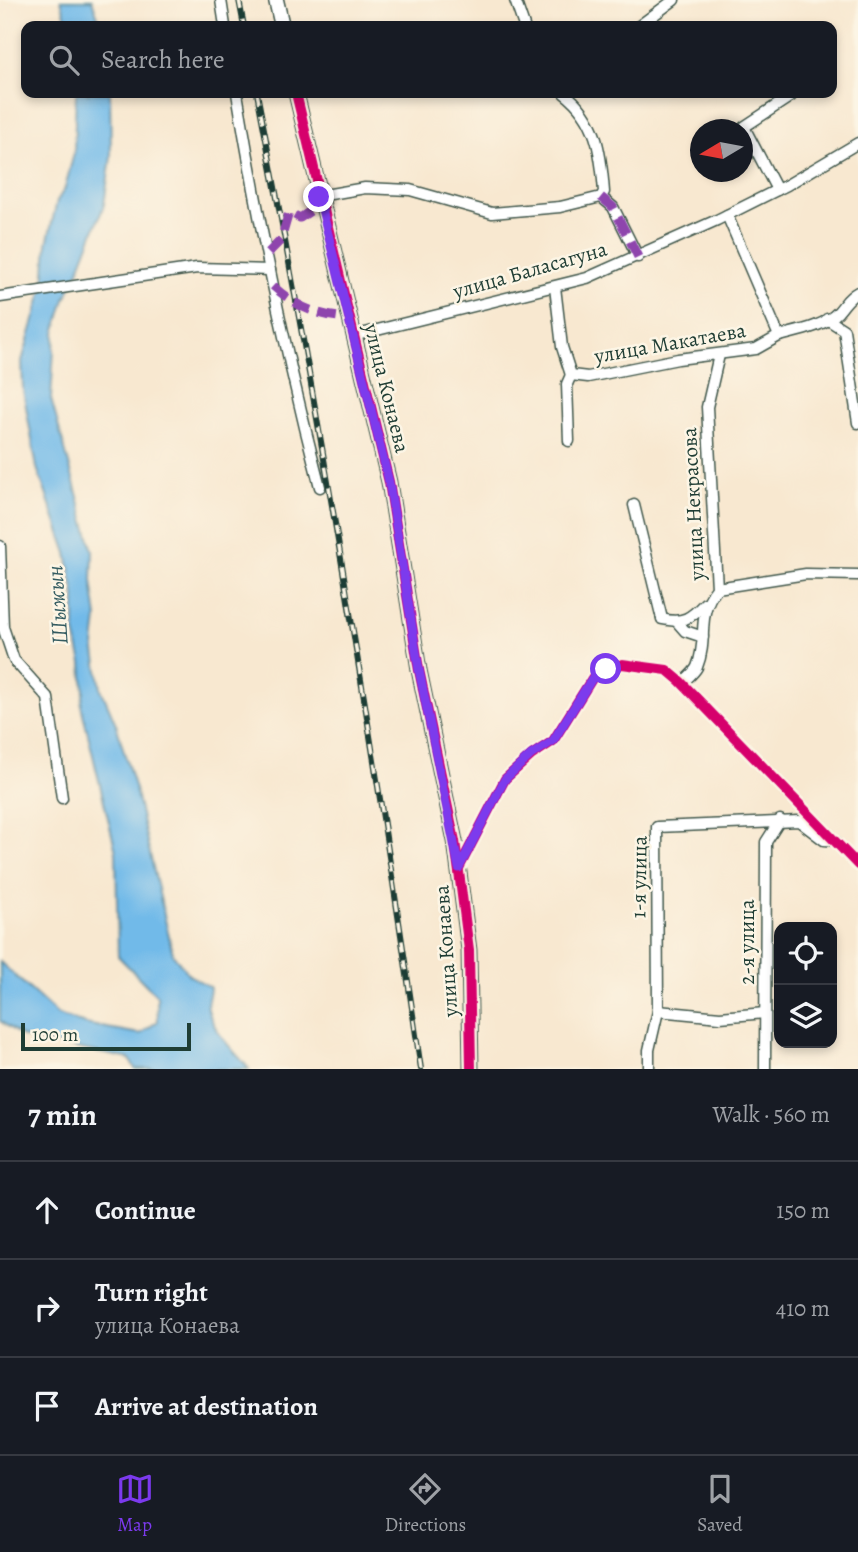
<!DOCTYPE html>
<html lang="en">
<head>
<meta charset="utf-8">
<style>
  :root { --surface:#171b24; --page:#20242c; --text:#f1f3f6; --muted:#9ea1a6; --line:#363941; --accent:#7c3aed }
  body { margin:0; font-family:Alegreya,serif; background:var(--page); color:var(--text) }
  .controls { position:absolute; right:21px; bottom:21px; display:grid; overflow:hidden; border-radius:14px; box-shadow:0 4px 10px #0003 }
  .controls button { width:63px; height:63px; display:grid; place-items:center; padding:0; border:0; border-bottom:2px solid var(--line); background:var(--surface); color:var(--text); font:35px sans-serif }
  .compass { position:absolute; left:690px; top:119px; width:63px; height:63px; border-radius:50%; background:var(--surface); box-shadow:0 4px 10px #0003; rotate:260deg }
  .scale { position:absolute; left:21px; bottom:18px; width:170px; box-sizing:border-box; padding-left:7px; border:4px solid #1f3d34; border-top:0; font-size:19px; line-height:24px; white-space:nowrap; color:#1f3d34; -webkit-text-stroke:5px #fcf5e5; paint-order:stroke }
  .stop { position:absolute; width:21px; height:21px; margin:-16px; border:5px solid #7c3aed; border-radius:50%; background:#fff }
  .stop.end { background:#7c3aed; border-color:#fff; box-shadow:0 2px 7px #0008 }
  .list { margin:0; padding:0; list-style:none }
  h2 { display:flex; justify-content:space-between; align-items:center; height:91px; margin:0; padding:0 28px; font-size:30px }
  h2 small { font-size:23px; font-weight:400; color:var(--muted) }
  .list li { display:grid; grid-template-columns:46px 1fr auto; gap:21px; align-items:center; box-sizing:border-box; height:98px; padding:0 28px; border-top:2px solid var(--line) }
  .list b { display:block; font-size:26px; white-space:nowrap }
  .list p { margin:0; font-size:23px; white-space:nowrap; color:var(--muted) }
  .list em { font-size:23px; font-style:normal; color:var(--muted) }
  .icon { flex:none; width:38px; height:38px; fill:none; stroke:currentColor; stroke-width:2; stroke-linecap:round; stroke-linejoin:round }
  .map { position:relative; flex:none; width:858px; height:1069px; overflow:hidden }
  .search { position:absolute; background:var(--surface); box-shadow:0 4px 10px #0003; left:21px; right:21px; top:21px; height:77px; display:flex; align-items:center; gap:18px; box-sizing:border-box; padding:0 24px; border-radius:14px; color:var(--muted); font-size:26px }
  .sheet { height:385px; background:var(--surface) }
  nav { display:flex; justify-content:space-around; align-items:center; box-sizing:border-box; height:98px; border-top:2px solid var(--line); background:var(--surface); font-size:19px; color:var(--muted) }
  nav a { display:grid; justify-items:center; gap:4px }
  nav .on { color:var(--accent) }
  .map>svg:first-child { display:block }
</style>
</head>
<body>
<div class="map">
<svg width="858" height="1069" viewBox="0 0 858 1069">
  <rect width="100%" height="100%" fill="#fcf5e5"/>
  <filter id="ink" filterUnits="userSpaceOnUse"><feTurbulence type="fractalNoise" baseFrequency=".0143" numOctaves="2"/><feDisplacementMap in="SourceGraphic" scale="14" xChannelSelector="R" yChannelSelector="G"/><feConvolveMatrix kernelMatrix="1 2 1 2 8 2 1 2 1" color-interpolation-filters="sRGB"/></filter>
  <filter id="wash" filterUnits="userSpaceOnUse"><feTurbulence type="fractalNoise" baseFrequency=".00686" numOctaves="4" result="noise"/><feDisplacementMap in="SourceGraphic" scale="28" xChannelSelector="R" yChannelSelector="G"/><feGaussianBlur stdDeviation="1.57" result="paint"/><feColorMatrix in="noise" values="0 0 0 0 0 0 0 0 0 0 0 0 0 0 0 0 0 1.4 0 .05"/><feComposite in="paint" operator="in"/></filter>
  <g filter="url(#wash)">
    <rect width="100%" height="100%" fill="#f8e8d0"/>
    <g fill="#71bae9" stroke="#487c8e" stroke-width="2">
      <path d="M 61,0 L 92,0 L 101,26 L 68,26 Z"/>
      <path d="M 76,93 L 110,93 L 111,157 L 104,205 L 76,277 L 65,299 L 55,333 L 51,399 L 93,551 L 92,580 L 97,618 L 94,645 L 101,689 L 116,724 L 136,793 L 173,954 L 189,975 L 210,987 C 210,994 206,1002 208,1009 C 214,1034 234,1050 249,1069 L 135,1069 L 130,1059 L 23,1037 L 0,1021 L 0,962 L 58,1015 L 85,1024 L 140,1034 L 158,1021 L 157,996 L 118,956 L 116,852 L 81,705 L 84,692 L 82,663 L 75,633 L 75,596 L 67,553 L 37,468 L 23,390 L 22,361 L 44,286 L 47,244 L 57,201 L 65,188 L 74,153 Z"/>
    </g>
  </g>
  <g filter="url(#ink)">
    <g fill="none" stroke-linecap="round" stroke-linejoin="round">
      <defs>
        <g id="minor">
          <path d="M 221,0 L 225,26"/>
          <path d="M 515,0 L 524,26"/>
          <path d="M 639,26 L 674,0"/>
          <path d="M 237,93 C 259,225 286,357 320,487"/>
          <path d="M 777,190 L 744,127 L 791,96"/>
          <path d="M 319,196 L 365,188 L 410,190 L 492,213 L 560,207 L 601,197 L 604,192 C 601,152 597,118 564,93"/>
          <path d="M 601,197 L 613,207 L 638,257"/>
          <path d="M 727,215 L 779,336 C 798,331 824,327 838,312 C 846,303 847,298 858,292"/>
          <path d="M 555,287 L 562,347 L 571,375 L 588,377 L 678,359 L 756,349 L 779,336"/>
          <path d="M 0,297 L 197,268 L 270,270"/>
          <path d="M 827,319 L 844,330 L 858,423"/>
          <path d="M 353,336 L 587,278 L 717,220 L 787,185 L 858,143"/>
          <path d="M 569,441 L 567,384 L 571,375"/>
          <path d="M 634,505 L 662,619 C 683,624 691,618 705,603"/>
          <path d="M 0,546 L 3,627 L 14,660 L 48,698 L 62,798"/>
          <path d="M 717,588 L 806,574 L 858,575"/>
          <path d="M 678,623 L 685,631 L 703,637"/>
          <path d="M 682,683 C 687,678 694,673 697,667 C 709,637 695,615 717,588 L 707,407 L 719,355"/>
          <path d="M 459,868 L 505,779 L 532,755 L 553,741 L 593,677 L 622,664 L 667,670 L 680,681 L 858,865"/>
          <path d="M 658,1011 L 720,1017 L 765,1013"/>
          <path d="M 649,1069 L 649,1050 L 658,1011 L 657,827 L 799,821 L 824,840 L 836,841"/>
          <path d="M 765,1069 L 766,842 L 780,820"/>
        </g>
        <g id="tertiary">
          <path d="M 276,0 L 282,26"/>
          <path d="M 296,93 L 389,482 L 419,670 L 455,841 L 469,950 L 471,1069"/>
        </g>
      </defs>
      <use href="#minor" stroke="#40574b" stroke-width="13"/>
      <use href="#tertiary" stroke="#40574b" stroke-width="17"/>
      <use href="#minor" stroke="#fff" stroke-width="10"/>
      <use href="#tertiary" stroke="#fff" stroke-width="14"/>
      <defs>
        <g id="rail">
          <path d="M 239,0 L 244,26"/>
          <path d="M 257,93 C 320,417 373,742 421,1069"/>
        </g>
      </defs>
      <use href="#rail" stroke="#1f3d34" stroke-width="6"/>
      <use href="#rail" stroke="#fcf5e5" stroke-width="3.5" stroke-dasharray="10" stroke-linecap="butt"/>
      <g stroke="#8e44ad" stroke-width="9" stroke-dasharray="18 9" stroke-linecap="butt">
        <path d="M 601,197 L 613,207 L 638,257"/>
        <path d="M 268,253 L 281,240 L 289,212 L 300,218 L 321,204"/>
        <path d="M 273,286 C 296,307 318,316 349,318"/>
      </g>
      <defs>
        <g id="cycleway">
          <path d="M 296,93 L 389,482 L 419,670 L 455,841 L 469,950 L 471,1069"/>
          <path d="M 459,868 L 505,779 L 532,755 L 553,741 L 593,677 L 622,664 L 667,670 L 680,681 L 858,865"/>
        </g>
      </defs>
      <use href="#cycleway" stroke="#fcf5e5" stroke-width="15"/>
      <use href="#cycleway" stroke="#d6006c" stroke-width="10"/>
    </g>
  </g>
  <g fill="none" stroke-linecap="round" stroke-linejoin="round" filter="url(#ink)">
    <path stroke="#7c3aed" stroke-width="9" d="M 319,197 L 389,482 L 419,670 L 459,868 L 505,779 L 531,755 L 553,741 L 593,677 L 606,669"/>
  </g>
  <g text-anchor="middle" stroke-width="5" stroke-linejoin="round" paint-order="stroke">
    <g font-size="21" fill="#1f3d34" stroke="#fcf5e5">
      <text transform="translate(530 270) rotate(-16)" y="7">улица Баласагуна</text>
      <text transform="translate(670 343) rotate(-10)" y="7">улица Макатаева</text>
      <text transform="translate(387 388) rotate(76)" y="7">улица Конаева</text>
      <text transform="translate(693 504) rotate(-93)" y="7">улица Некрасова</text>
      <text transform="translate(639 877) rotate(-89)" y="7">1-я улица</text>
      <text transform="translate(747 942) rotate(-90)" y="7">2-я улица</text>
      <text transform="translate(446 951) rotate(-94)" y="7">улица Конаева</text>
    </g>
    <g font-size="23" font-style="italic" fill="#345c61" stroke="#fcf5e5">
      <text transform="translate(57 605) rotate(-94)" y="8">Шыжын</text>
    </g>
  </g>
</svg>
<div class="controls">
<button><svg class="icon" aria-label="locate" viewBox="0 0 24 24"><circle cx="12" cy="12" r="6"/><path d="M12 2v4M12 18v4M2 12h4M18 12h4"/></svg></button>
<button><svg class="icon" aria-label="layers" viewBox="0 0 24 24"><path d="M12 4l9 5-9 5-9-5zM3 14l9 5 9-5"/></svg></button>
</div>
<svg class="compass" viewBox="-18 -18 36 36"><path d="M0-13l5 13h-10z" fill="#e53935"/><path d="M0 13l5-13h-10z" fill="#9ea1a6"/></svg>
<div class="scale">100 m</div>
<div class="stop" style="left:606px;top:669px"></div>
<div class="stop end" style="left:319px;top:197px"></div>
<div class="search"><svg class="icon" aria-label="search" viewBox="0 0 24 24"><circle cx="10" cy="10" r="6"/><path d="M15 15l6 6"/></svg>Search here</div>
</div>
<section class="sheet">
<h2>7 min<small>Walk · 560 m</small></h2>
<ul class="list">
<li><svg class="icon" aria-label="ahead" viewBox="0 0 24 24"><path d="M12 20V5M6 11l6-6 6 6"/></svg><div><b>Continue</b></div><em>150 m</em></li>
<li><svg class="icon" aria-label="right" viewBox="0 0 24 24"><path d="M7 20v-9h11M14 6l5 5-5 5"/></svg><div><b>Turn right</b><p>улица Конаева</p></div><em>410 m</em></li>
<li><svg class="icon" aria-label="arrive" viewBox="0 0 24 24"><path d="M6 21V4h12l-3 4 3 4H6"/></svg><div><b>Arrive at destination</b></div></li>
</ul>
</section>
<nav>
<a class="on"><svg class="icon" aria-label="map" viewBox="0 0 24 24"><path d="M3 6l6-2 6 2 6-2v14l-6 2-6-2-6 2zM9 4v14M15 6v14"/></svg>Map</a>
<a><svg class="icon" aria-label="directions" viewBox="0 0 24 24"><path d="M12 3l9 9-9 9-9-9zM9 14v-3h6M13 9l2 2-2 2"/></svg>Directions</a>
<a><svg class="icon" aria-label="saved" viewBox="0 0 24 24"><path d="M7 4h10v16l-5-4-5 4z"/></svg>Saved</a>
</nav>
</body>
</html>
